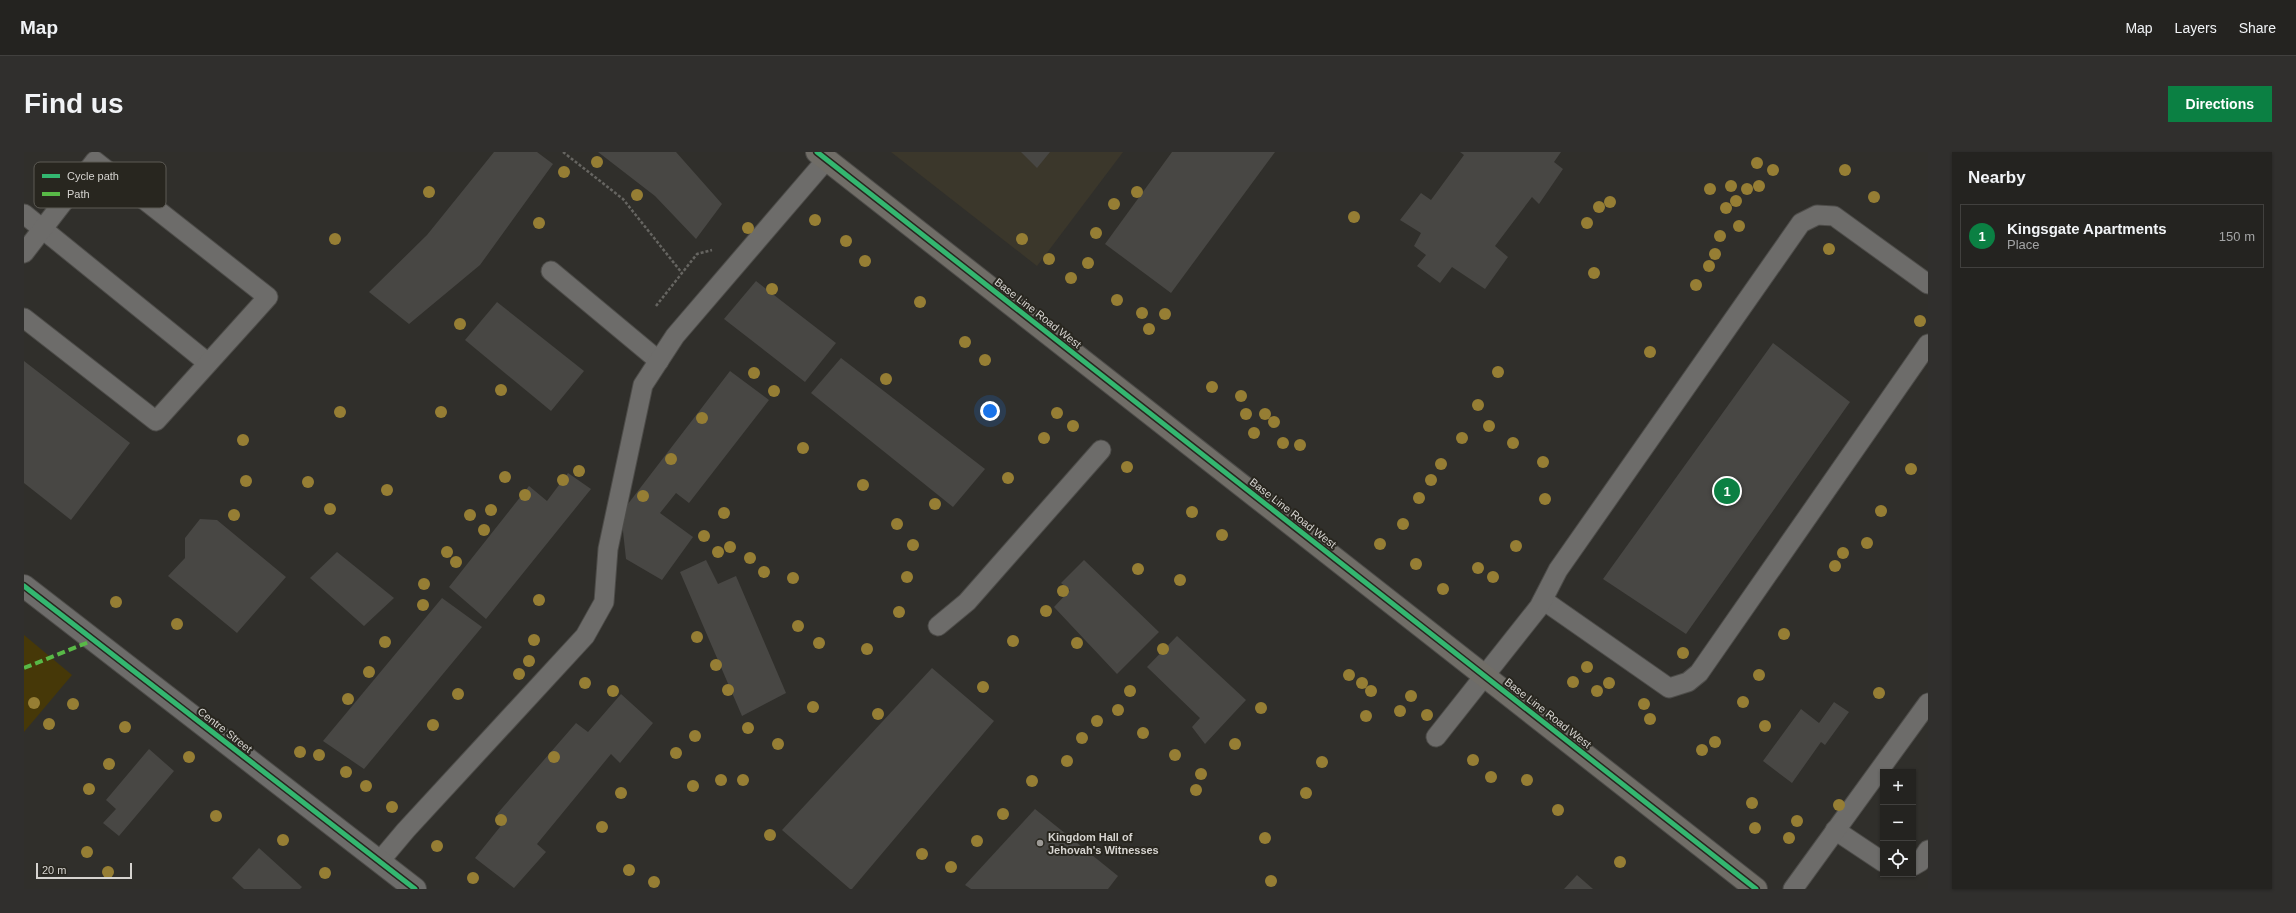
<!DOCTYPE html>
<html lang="en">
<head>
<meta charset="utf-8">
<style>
  :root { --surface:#242320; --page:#302f2d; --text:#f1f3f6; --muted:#a3a4a5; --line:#41403e; --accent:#0b8043 }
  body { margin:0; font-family:Helvetica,sans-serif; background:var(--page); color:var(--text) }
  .controls { position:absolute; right:12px; bottom:12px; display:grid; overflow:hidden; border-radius:0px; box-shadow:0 1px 3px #0004 }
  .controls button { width:36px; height:36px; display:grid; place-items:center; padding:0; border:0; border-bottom:1px solid var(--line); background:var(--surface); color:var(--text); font:20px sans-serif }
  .scale { position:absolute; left:12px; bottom:10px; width:96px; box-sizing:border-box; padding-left:4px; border:2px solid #d6d4d0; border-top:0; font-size:11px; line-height:14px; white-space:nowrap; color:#d6d4d0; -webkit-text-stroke:3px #28261f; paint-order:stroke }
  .you { position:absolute; left:966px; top:259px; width:14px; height:14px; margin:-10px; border:3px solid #fff; border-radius:50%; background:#1a73e8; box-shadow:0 0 0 6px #1a73e833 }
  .badge { display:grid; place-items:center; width:26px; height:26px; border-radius:50%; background:var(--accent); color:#fff; font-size:13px; font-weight:700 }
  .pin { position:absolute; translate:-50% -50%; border:2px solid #fff; box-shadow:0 1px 4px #0006 }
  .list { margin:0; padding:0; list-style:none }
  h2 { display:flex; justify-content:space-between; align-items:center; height:52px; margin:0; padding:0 16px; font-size:17px }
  h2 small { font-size:13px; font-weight:400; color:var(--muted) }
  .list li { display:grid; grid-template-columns:26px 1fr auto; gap:12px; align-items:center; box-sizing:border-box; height:64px; margin:0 8px 8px; padding:0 8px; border:1px solid var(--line); border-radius:0px }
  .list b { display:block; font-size:15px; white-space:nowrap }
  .list p { margin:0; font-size:13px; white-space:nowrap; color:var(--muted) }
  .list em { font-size:13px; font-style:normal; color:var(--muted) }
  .icon { flex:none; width:22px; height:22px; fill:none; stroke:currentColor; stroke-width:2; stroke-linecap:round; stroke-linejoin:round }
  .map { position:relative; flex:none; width:1904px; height:737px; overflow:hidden; border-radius:0px }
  header { display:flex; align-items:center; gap:24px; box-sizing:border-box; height:56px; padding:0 20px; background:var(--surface); border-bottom:1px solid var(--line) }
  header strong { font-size:19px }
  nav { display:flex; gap:22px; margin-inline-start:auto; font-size:14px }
  .intro { display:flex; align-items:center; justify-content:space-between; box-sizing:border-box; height:96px; padding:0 24px }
  h1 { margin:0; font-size:28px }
  .button { padding:10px 18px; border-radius:0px; background:var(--accent); color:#fff; font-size:14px; font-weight:700 }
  main { display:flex; gap:24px; padding:0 24px }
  aside { flex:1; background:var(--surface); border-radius:0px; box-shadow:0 1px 3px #0004 }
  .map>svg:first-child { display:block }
</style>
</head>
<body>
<header>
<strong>Map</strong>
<nav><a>Map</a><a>Layers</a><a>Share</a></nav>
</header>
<div class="intro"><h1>Find us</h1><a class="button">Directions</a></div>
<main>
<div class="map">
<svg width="1904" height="737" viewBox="0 0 1904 737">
  <rect width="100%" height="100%" fill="#302f2b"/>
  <path fill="#3b372b" d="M 867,0 L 1099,0 L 1013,114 Z"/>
  <path fill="#463808" d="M 0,483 L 48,523 L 0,580 Z"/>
  <g fill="#484744">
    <path d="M 470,0 L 513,0 L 529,12 L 456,113 L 385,172 L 345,140 L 403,83 Z"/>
    <path d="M 574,0 L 652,0 L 698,52 L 672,87 L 631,44 Z"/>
    <path d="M 997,0 L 1026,0 L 1013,16 Z"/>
    <path d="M 1148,0 L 1251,0 L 1147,141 L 1081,92 Z"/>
    <path d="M 1436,0 L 1537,0 L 1530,10 L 1539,17 L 1515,52 L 1508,45 L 1471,94 L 1484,105 L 1461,137 L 1428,115 L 1416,131 L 1393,114 L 1402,103 L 1390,94 L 1397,81 L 1376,68 L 1397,41 L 1407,48 L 1440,3 Z"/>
    <path d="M 732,129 L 812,191 L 781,230 L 700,167 Z"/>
    <path d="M 473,150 L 560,219 L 527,259 L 441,188 Z"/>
    <path d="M 1749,191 L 1826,250 L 1662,482 L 1579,427 Z"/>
    <path d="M 817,206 L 961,317 L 929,355 L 787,241 Z"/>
    <path d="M 0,209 L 106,291 L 47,368 L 0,331 Z"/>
    <path d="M 706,219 L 745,248 L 665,351 L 652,341 L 636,361 L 669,385 L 638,428 L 602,407 L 597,361 Z"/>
    <path d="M 544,321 L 567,337 L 462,467 L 425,435 L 505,334 L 523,349 Z"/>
    <path d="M 176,367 L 193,368 L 262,425 L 213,481 L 144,424 L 161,406 L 161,386 Z"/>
    <path d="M 313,400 L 370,446 L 340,474 L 286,426 Z"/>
    <path d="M 682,408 L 694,432 L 712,424 L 762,541 L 718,564 L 656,420 Z"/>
    <path d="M 1060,408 L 1135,480 L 1093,522 L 1030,455 L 1046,438 L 1037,431 Z"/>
    <path d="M 418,446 L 458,475 L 340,617 L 299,589 Z"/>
    <path d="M 1153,484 L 1222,548 L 1181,592 L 1168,575 L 1176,566 L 1123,515 Z"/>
    <path d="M 908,516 L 970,569 L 828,737 L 826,737 L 758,678 Z"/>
    <path d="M 597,542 L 629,571 L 596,611 L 587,602 L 513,692 L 522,700 L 490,736 L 451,706 L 480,670 L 473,662 L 552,571 L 564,580 Z"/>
    <path d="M 1810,550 L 1825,560 L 1801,593 L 1797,590 L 1768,631 L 1739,609 L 1777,557 L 1795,571 Z"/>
    <path d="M 125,597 L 150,619 L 95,684 L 79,671 L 92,657 L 82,648 Z"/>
    <path d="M 1011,657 L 1094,724 L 1084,737 L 947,737 L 941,733 Z"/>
    <path d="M 235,696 L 278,735 L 276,737 L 220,737 L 208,726 Z"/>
    <path d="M 1553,723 L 1569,737 L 1540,737 Z"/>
  </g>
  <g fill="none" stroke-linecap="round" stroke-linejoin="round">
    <defs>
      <g id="lane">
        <path d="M 0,62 L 184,211"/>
        <path d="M 0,101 L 71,9 L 244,145 L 132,269 L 0,166"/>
        <path d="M 527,119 L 635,209"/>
        <path d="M 1519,448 L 1645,536 L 1664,530 L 1675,521 L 1904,192"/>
        <path d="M 914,474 L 943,450 L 1077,298"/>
        <path d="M 1412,585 L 1515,455 L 1534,418 L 1777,71 L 1793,63 L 1810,64 L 1904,132"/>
        <path d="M 1811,678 L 1859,710"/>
        <path d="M 355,710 L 382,678 L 561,484 L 580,450 L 584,397 L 619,233 L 651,184 L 803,7"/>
        <path d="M 1889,714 L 1896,710 L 1904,698"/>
        <path d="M 1769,737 L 1904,551"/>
      </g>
      <path id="street" d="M 0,434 L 391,737"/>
      <path id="secondary" d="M 793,0 L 1732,737"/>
    </defs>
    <use href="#lane" stroke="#4d4c49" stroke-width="21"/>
    <use href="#street" stroke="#4d4c49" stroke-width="24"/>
    <use href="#secondary" stroke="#4d4c49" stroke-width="24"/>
    <g stroke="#666561" stroke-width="2.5" stroke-dasharray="3 2" stroke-linecap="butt">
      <path d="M 539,0 L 599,47 L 658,121"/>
      <path d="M 632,154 L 673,102 L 688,98"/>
    </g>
    <use href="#lane" stroke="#6d6c6a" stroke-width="19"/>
    <use href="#street" stroke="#6d6c6a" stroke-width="22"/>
    <use href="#secondary" stroke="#706d67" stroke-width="22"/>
    <path stroke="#58b947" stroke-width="4" stroke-dasharray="8 4" stroke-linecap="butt" d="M 0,516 L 70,488"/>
    <defs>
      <g id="cycleway">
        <path d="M 793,0 L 1732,737"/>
        <path d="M 0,434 L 391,737"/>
      </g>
    </defs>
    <use href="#cycleway" stroke="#28261f" stroke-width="8"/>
    <use href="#cycleway" stroke="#33b770" stroke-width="5"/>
  </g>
  <g fill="#967e34">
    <circle cx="573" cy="10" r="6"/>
    <circle cx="1733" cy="11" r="6"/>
    <circle cx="1749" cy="18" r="6"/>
    <circle cx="1821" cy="18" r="6"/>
    <circle cx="540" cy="20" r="6"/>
    <circle cx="1707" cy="34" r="6"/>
    <circle cx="1735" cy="34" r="6"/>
    <circle cx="1686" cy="37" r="6"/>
    <circle cx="1723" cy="37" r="6"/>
    <circle cx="405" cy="40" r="6"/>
    <circle cx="1113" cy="40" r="6"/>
    <circle cx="613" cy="43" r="6"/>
    <circle cx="1850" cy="45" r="6"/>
    <circle cx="1712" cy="49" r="6"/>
    <circle cx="1586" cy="50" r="6"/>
    <circle cx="1090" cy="52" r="6"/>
    <circle cx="1575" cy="55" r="6"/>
    <circle cx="1702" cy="56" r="6"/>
    <circle cx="1330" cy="65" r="6"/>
    <circle cx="791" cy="68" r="6"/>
    <circle cx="515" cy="71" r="6"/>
    <circle cx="1563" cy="71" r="6"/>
    <circle cx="1715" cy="74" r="6"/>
    <circle cx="724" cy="76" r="6"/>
    <circle cx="1072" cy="81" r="6"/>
    <circle cx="1696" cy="84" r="6"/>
    <circle cx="311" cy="87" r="6"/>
    <circle cx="998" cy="87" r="6"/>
    <circle cx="822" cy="89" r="6"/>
    <circle cx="1805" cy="97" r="6"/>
    <circle cx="1691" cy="102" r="6"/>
    <circle cx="1025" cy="107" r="6"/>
    <circle cx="841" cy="109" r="6"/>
    <circle cx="1064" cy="111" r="6"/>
    <circle cx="1685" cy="114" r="6"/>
    <circle cx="1570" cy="121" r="6"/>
    <circle cx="1047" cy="126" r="6"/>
    <circle cx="1672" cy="133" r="6"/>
    <circle cx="748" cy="137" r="6"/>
    <circle cx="1093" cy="148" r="6"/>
    <circle cx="896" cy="150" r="6"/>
    <circle cx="1118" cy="161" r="6"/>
    <circle cx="1141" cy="162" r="6"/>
    <circle cx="1896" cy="169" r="6"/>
    <circle cx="436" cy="172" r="6"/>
    <circle cx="1125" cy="177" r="6"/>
    <circle cx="941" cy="190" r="6"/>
    <circle cx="1626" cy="200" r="6"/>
    <circle cx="961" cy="208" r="6"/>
    <circle cx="1474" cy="220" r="6"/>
    <circle cx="730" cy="221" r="6"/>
    <circle cx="862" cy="227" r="6"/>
    <circle cx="1188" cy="235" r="6"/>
    <circle cx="477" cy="238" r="6"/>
    <circle cx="750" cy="239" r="6"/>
    <circle cx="1217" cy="244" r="6"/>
    <circle cx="1454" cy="253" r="6"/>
    <circle cx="316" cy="260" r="6"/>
    <circle cx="417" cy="260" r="6"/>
    <circle cx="1033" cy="261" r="6"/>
    <circle cx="1222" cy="262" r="6"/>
    <circle cx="1241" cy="262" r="6"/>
    <circle cx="678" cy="266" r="6"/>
    <circle cx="1250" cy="270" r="6"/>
    <circle cx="1049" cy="274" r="6"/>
    <circle cx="1465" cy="274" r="6"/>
    <circle cx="1230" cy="281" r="6"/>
    <circle cx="1020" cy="286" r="6"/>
    <circle cx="1438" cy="286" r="6"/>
    <circle cx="219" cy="288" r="6"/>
    <circle cx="1259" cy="291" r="6"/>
    <circle cx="1489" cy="291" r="6"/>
    <circle cx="1276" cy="293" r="6"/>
    <circle cx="779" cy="296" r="6"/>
    <circle cx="647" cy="307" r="6"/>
    <circle cx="1519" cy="310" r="6"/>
    <circle cx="1417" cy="312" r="6"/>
    <circle cx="1103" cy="315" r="6"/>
    <circle cx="1887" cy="317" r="6"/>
    <circle cx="555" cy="319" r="6"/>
    <circle cx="481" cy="325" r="6"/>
    <circle cx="984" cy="326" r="6"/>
    <circle cx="539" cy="328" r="6"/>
    <circle cx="1407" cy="328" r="6"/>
    <circle cx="222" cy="329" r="6"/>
    <circle cx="284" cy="330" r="6"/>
    <circle cx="839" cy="333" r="6"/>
    <circle cx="363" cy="338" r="6"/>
    <circle cx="501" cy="343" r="6"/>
    <circle cx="619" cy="344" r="6"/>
    <circle cx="1395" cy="346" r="6"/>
    <circle cx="1521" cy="347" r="6"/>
    <circle cx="911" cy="352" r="6"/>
    <circle cx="306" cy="357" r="6"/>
    <circle cx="467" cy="358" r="6"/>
    <circle cx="1857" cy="359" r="6"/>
    <circle cx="1168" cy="360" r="6"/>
    <circle cx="700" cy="361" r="6"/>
    <circle cx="210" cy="363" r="6"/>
    <circle cx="446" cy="363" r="6"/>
    <circle cx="873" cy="372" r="6"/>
    <circle cx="1379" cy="372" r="6"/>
    <circle cx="460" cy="378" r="6"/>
    <circle cx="1198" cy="383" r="6"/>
    <circle cx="680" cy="384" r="6"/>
    <circle cx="1843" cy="391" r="6"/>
    <circle cx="1356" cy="392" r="6"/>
    <circle cx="889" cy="393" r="6"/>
    <circle cx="1492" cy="394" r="6"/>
    <circle cx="706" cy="395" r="6"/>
    <circle cx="423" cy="400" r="6"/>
    <circle cx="694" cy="400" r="6"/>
    <circle cx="1819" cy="401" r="6"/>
    <circle cx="726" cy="406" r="6"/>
    <circle cx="432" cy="410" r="6"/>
    <circle cx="1392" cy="412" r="6"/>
    <circle cx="1811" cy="414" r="6"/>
    <circle cx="1454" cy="416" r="6"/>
    <circle cx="1114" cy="417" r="6"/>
    <circle cx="740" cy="420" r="6"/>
    <circle cx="883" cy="425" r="6"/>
    <circle cx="1469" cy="425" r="6"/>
    <circle cx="769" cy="426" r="6"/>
    <circle cx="1156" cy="428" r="6"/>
    <circle cx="400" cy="432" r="6"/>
    <circle cx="1419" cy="437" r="6"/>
    <circle cx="1039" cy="439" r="6"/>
    <circle cx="515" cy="448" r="6"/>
    <circle cx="92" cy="450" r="6"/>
    <circle cx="399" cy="453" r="6"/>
    <circle cx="1022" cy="459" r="6"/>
    <circle cx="875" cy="460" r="6"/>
    <circle cx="153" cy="472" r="6"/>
    <circle cx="774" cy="474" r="6"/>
    <circle cx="1760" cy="482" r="6"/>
    <circle cx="673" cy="485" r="6"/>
    <circle cx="510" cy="488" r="6"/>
    <circle cx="989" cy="489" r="6"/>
    <circle cx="361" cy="490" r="6"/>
    <circle cx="795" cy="491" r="6"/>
    <circle cx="1053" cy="491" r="6"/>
    <circle cx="843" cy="497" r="6"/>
    <circle cx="1139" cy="497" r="6"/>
    <circle cx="1659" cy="501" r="6"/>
    <circle cx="505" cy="509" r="6"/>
    <circle cx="692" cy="513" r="6"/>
    <circle cx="1563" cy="515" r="6"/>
    <circle cx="345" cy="520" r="6"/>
    <circle cx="495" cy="522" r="6"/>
    <circle cx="1325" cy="523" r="6"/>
    <circle cx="1735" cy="523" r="6"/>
    <circle cx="1549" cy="530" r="6"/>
    <circle cx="561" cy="531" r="6"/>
    <circle cx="1338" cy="531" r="6"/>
    <circle cx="1585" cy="531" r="6"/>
    <circle cx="959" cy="535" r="6"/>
    <circle cx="704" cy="538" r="6"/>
    <circle cx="589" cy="539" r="6"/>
    <circle cx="1106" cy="539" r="6"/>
    <circle cx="1347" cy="539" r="6"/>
    <circle cx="1573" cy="539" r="6"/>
    <circle cx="1855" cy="541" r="6"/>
    <circle cx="434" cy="542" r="6"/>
    <circle cx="1387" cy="544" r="6"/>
    <circle cx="324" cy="547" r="6"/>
    <circle cx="1719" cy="550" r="6"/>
    <circle cx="10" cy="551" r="6"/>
    <circle cx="49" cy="552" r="6"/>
    <circle cx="1620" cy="552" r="6"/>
    <circle cx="789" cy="555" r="6"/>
    <circle cx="1237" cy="556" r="6"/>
    <circle cx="1094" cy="558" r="6"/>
    <circle cx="1376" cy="559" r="6"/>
    <circle cx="854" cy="562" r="6"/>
    <circle cx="1403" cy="563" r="6"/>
    <circle cx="1342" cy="564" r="6"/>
    <circle cx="1626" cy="567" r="6"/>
    <circle cx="1073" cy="569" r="6"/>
    <circle cx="25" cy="572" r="6"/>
    <circle cx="409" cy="573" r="6"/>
    <circle cx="1741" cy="574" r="6"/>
    <circle cx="101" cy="575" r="6"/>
    <circle cx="724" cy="576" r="6"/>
    <circle cx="1119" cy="581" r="6"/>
    <circle cx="671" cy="584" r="6"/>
    <circle cx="1058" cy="586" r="6"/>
    <circle cx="1691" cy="590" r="6"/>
    <circle cx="754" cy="592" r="6"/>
    <circle cx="1211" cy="592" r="6"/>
    <circle cx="1678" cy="598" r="6"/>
    <circle cx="276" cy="600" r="6"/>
    <circle cx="652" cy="601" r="6"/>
    <circle cx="295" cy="603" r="6"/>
    <circle cx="1151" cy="603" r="6"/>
    <circle cx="165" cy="605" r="6"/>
    <circle cx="530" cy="605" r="6"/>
    <circle cx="1449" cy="608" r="6"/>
    <circle cx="1043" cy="609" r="6"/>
    <circle cx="1298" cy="610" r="6"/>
    <circle cx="85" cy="612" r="6"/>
    <circle cx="322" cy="620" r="6"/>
    <circle cx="1177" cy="622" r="6"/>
    <circle cx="1467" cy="625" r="6"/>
    <circle cx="697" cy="628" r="6"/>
    <circle cx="719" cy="628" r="6"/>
    <circle cx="1503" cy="628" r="6"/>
    <circle cx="1008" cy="629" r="6"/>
    <circle cx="342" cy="634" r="6"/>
    <circle cx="669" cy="634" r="6"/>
    <circle cx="65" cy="637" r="6"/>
    <circle cx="1172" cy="638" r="6"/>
    <circle cx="597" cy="641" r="6"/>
    <circle cx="1282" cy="641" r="6"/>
    <circle cx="1728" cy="651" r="6"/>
    <circle cx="1815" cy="653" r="6"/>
    <circle cx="368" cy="655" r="6"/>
    <circle cx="1534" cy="658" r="6"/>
    <circle cx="979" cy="662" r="6"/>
    <circle cx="192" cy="664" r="6"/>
    <circle cx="477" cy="668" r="6"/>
    <circle cx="1773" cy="669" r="6"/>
    <circle cx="578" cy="675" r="6"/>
    <circle cx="1731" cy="676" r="6"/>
    <circle cx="746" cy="683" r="6"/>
    <circle cx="1241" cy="686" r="6"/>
    <circle cx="1765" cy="686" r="6"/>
    <circle cx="259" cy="688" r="6"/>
    <circle cx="953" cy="689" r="6"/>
    <circle cx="413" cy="694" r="6"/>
    <circle cx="63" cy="700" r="6"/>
    <circle cx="898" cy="702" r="6"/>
    <circle cx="1596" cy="710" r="6"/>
    <circle cx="927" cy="715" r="6"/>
    <circle cx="605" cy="718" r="6"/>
    <circle cx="84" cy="720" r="6"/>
    <circle cx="301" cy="721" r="6"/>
    <circle cx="449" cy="726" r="6"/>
    <circle cx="1247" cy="729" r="6"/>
    <circle cx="630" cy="730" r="6"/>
  </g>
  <circle fill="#9c9a96" stroke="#28261f" stroke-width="1.5" cx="1016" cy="691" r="4"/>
  <g text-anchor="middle" stroke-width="4" stroke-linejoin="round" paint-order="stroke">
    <g font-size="11" fill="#d6d4d0" stroke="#28261f">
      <text transform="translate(1014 161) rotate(38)" y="4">Base Line Road West</text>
      <text transform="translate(1269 361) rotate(38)" y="4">Base Line Road West</text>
      <text transform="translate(1524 561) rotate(38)" y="4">Base Line Road West</text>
      <text transform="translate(201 578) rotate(38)" y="4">Centre Street</text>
    </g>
    <g font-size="11" font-weight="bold" fill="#d6d4d0" stroke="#28261f" text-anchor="start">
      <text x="1024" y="689">Kingdom Hall of<tspan x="1024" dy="13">Jehovah's Witnesses</tspan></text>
    </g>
  </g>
  <rect x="10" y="10" width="132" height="46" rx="6" fill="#28261f" stroke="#5c5a54" stroke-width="1"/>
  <rect x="18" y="22" width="18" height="4" fill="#33b770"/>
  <rect x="18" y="40" width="18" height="4" fill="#58b947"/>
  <g font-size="11" fill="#d6d4d0">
    <text x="43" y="28">Cycle path</text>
    <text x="43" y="46">Path</text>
  </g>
</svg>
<div class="controls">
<button>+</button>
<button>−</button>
<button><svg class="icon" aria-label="locate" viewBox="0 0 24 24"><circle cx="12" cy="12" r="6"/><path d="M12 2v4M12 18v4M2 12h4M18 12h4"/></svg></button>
</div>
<div class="scale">20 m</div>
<div class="you"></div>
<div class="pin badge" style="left:1703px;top:339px">1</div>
</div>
<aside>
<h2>Nearby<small></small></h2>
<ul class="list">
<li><span class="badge">1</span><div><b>Kingsgate Apartments</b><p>Place</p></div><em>150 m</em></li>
</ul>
</aside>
</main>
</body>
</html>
